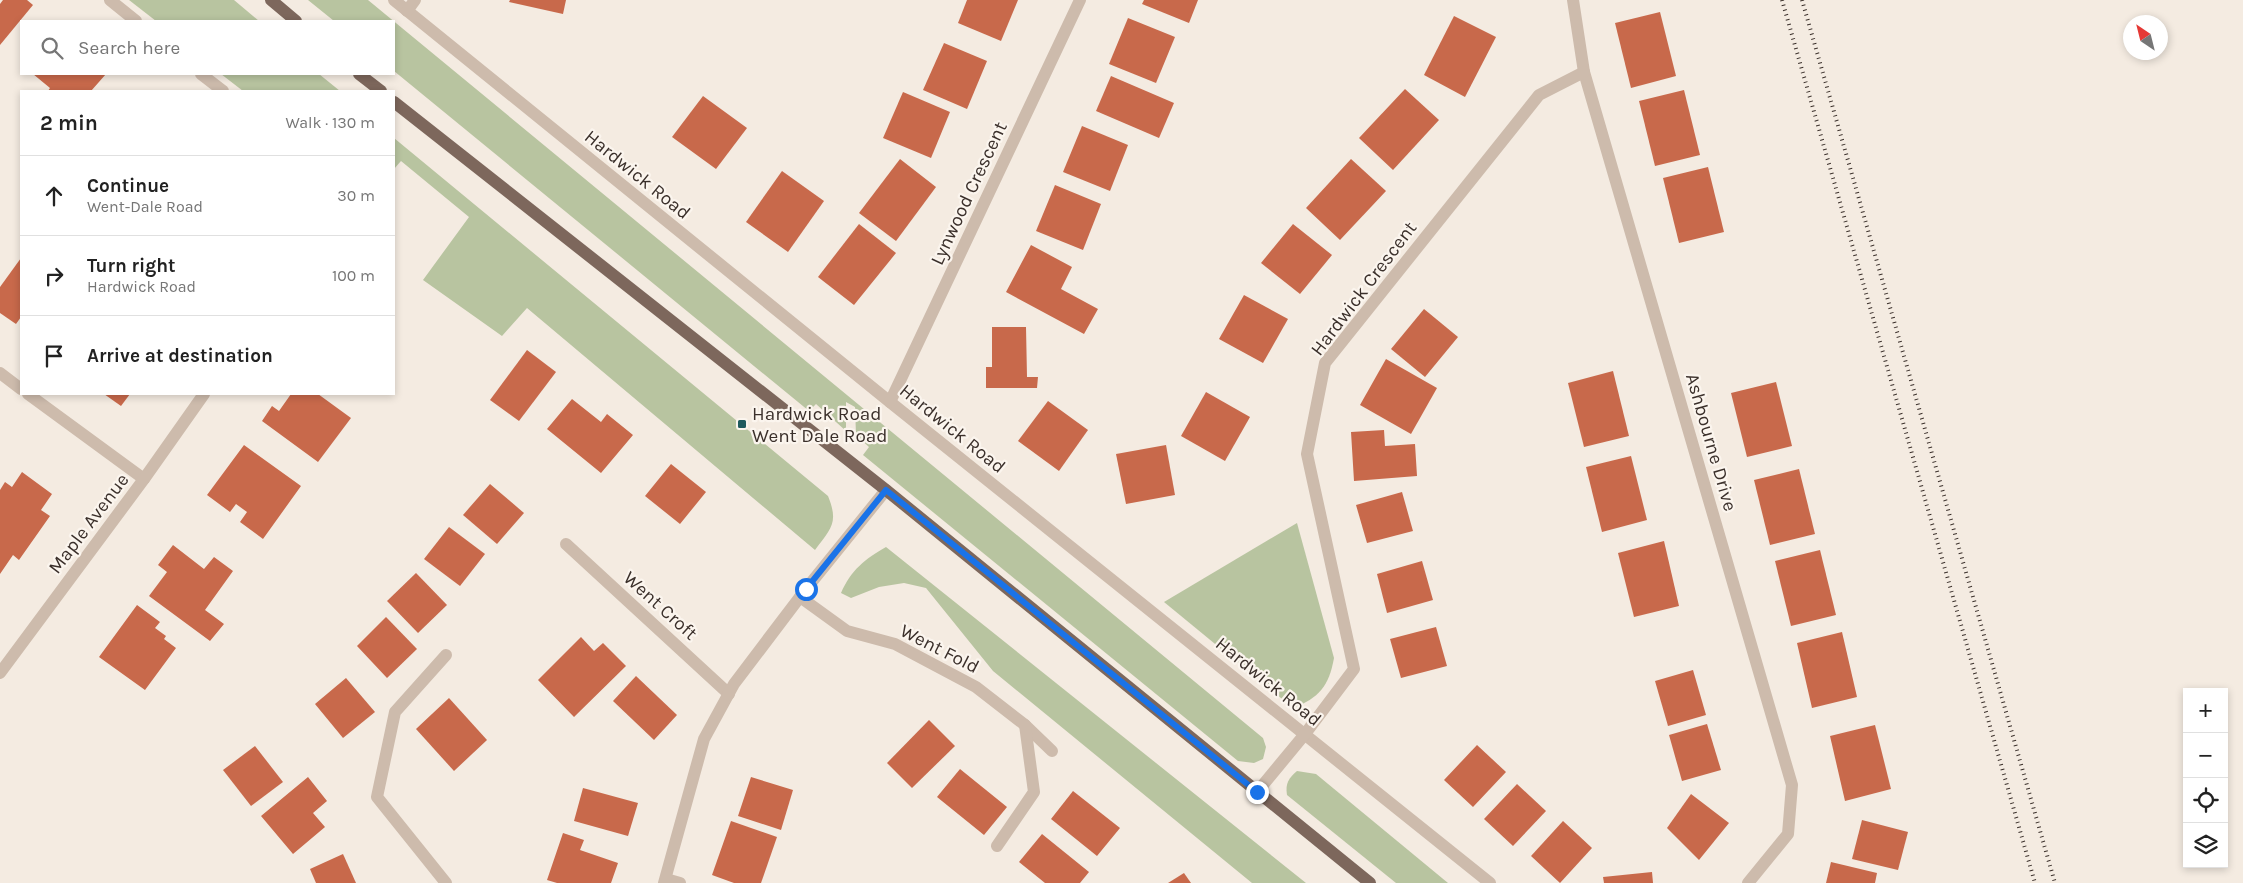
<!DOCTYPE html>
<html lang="en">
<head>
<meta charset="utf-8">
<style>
  :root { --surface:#fff; --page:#f6f6f6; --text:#222; --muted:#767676; --line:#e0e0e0 }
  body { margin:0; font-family:Karla,sans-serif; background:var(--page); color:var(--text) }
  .controls { position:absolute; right:15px; bottom:15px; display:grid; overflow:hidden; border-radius:0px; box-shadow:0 2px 8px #0003 }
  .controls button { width:45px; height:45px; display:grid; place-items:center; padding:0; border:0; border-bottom:1px solid var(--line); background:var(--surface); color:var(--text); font:25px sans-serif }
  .compass { position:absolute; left:2123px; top:15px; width:45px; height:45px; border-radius:50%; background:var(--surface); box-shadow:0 2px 8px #0003; rotate:325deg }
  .stop { position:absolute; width:15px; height:15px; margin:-11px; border:4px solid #1a73e8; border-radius:50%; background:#fff }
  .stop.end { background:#1a73e8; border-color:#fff; box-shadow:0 1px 5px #0008 }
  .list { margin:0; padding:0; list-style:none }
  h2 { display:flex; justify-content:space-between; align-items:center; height:65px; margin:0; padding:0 20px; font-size:21px }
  h2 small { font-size:16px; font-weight:400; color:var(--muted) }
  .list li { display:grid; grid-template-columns:32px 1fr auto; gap:15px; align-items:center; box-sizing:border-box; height:80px; padding:0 20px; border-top:1px solid var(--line) }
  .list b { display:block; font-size:19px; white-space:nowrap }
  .list p { margin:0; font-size:16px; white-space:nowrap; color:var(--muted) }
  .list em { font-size:16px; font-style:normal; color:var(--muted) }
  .icon { flex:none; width:28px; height:28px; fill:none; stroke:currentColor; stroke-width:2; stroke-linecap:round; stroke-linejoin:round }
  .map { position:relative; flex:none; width:2243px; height:883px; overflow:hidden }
  .search { position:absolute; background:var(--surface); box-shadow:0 2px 8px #0003; left:20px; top:20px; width:375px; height:55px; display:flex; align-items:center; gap:12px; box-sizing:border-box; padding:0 18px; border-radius:0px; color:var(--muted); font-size:19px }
  .panel { position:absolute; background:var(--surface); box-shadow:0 2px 8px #0003; left:20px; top:90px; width:375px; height:305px; border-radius:0px }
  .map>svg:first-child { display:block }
</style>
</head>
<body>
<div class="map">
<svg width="2243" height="883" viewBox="0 0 2243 883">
  <rect width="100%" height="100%" fill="#f4ebe1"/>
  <g fill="#b8c4a0">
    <path d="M 129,0 L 234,0 L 259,21 L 156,21 Z"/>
    <path d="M 308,0 L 368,0 L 1263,738 L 1266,747 L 1263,759 L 1254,763 L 1238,761 L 863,455 L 869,447 L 856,435 L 855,407 L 846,402 L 846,431 L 816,404 L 809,411 L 394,71 L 394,21 L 334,21 Z"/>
    <path d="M 221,74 L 319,74 L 340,91 L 243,91 Z"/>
    <path d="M 394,138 L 828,496 C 839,523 831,528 815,550 L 527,308 L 502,336 L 423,280 L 469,217 L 401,161 L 394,169 Z"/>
    <path d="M 1297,523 L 1334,658 C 1329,686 1319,698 1293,708 L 1164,602 Z"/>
    <path d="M 886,547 L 1306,883 L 1252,883 L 993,671 L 926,588 L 904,583 L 879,587 L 851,598 L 841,593 C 851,570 865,559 886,547 Z"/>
    <path d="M 1297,771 L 1316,774 L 1448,883 L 1396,883 L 1287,795 C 1285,783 1289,778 1297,771 Z"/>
  </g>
  <g fill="#c8694b">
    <path d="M 3,0 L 27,0 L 33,5 L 0,45 L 0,4 Z"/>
    <path d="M 510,0 L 566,0 L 563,14 L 509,2 Z"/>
    <path d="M 967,0 L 1018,0 L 1001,41 L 958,23 Z"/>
    <path d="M 1144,0 L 1198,0 L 1189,23 L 1142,4 Z"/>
    <path d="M 1660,12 L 1676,76 L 1631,88 L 1615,23 Z"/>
    <path d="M 1454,16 L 1496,37 L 1465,97 L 1424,75 Z"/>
    <path d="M 1128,18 L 1175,37 L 1156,83 L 1109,64 Z"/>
    <path d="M 944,43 L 987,61 L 967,109 L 923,90 Z"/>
    <path d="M 33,74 L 106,74 L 91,91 L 48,91 L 50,88 Z"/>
    <path d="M 1111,76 L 1174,103 L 1159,138 L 1096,111 Z"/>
    <path d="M 1405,89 L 1439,120 L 1393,170 L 1359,138 Z"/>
    <path d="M 1684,90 L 1700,155 L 1655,166 L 1639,101 Z"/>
    <path d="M 903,92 L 950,112 L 931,158 L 883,138 Z"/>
    <path d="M 703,96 L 747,128 L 716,169 L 672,137 Z"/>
    <path d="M 1082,126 L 1128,145 L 1110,191 L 1063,172 Z"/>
    <path d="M 900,159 L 936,187 L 896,241 L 859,213 Z"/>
    <path d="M 1351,159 L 1386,191 L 1340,240 L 1306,208 Z"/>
    <path d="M 1708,167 L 1724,232 L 1679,243 L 1663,178 Z"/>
    <path d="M 782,171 L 824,201 L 788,252 L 746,222 Z"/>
    <path d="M 1055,185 L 1101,204 L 1083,250 L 1036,231 Z"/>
    <path d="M 859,224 L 896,253 L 854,305 L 818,277 Z"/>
    <path d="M 1293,224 L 1332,255 L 1300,294 L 1261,263 Z"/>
    <path d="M 1031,245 L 1072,267 L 1061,289 L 1098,309 L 1084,334 L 1006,292 Z"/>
    <path d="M 21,258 L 21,317 L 16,324 L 0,313 L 0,287 Z"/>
    <path d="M 1244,295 L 1288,319 L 1263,363 L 1219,339 Z"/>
    <path d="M 1424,309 L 1458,337 L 1425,377 L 1391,349 Z"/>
    <path d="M 992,327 L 1026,327 L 1027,377 L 1038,377 L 1037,388 L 986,388 L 986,367 L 992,367 Z"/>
    <path d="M 527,350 L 556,372 L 519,421 L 490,400 Z"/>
    <path d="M 1386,359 L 1437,388 L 1411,434 L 1360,405 Z"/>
    <path d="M 1613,371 L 1629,436 L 1584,447 L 1568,383 Z"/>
    <path d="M 1776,382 L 1792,446 L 1747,457 L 1731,393 Z"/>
    <path d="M 1206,392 L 1250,417 L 1225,461 L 1181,436 Z"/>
    <path d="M 104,394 L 130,394 L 121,406 Z"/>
    <path d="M 291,394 L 318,394 L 351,418 L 318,462 L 262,421 L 272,406 L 279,411 Z"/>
    <path d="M 572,399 L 601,422 L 607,414 L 633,435 L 601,473 L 547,429 Z"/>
    <path d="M 1048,401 L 1088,430 L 1059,471 L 1018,441 Z"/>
    <path d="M 1384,430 L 1385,446 L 1415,444 L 1417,476 L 1354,481 L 1351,432 Z"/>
    <path d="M 244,445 L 301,486 L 263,539 L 240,522 L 247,512 L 236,504 L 230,512 L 207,495 Z"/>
    <path d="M 1166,445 L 1175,495 L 1126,504 L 1116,454 Z"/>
    <path d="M 1631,456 L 1647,520 L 1602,532 L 1586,467 Z"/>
    <path d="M 671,464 L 706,492 L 680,524 L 645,496 Z"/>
    <path d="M 1799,469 L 1815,534 L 1770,545 L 1754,480 Z"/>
    <path d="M 22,472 L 52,494 L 41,510 L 50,516 L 19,560 L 13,555 L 0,574 L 0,490 L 5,482 L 12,487 Z"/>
    <path d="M 490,484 L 524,513 L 497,544 L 463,515 Z"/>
    <path d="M 1402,492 L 1413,531 L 1367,543 L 1356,505 Z"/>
    <path d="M 449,527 L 485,554 L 460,586 L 424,559 Z"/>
    <path d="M 1664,541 L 1679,606 L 1634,617 L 1618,553 Z"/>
    <path d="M 173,545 L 204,569 L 214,557 L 233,571 L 205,610 L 224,624 L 210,641 L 149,596 L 167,572 L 158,565 Z"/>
    <path d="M 1820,550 L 1836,615 L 1791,626 L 1775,561 Z"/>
    <path d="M 1422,561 L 1433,600 L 1387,613 L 1377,574 Z"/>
    <path d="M 416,573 L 447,605 L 418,633 L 387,601 Z"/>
    <path d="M 137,605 L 160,622 L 155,628 L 166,636 L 164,639 L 176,648 L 145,690 L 99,657 Z"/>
    <path d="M 386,617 L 417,649 L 387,678 L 357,646 Z"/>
    <path d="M 1436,627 L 1447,666 L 1401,678 L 1390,639 Z"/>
    <path d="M 1842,632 L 1857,697 L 1812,708 L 1797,643 Z"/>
    <path d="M 581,637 L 594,651 L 603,643 L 626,666 L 574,717 L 538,680 Z"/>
    <path d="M 1693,670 L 1706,715 L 1668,726 L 1655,681 Z"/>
    <path d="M 636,676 L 677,715 L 654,740 L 613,701 Z"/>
    <path d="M 346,678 L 375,712 L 343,738 L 315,704 Z"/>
    <path d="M 449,698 L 487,740 L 454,771 L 416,729 Z"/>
    <path d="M 929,720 L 955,746 L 912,788 L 887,763 Z"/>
    <path d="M 1707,724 L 1721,770 L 1682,781 L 1669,735 Z"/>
    <path d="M 1875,725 L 1891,789 L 1845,801 L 1830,736 Z"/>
    <path d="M 1477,745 L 1506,772 L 1473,807 L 1444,780 Z"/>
    <path d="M 255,746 L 283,782 L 251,806 L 223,770 Z"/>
    <path d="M 960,769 L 1007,807 L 984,835 L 937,797 Z"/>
    <path d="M 308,777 L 327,801 L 313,813 L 325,827 L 293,854 L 261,816 Z"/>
    <path d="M 751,777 L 793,790 L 781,830 L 738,816 Z"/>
    <path d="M 1517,784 L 1546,811 L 1513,846 L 1484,819 Z"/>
    <path d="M 583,788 L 638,803 L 628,836 L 574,821 Z"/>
    <path d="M 1073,791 L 1120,828 L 1097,856 L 1051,819 Z"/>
    <path d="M 1691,794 L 1729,823 L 1699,860 L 1667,828 Z"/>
    <path d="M 1862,820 L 1908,832 L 1898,870 L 1852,859 Z"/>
    <path d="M 731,821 L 777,837 L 761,883 L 734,883 L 712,875 Z"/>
    <path d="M 1563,821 L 1592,848 L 1560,883 L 1531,856 Z"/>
    <path d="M 563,833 L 584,840 L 580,850 L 618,863 L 611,883 L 557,883 L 547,880 Z"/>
    <path d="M 1042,834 L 1089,872 L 1080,883 L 1045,883 L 1019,862 Z"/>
    <path d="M 343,854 L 356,883 L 316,883 L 310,869 Z"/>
    <path d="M 1831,862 L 1877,873 L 1875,883 L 1826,883 Z"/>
    <path d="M 1652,872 L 1653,883 L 1604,883 L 1603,877 Z"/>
    <path d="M 1184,873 L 1191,883 L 1168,883 Z"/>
  </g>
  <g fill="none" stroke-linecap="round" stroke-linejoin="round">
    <g stroke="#cdbbac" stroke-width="12">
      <path d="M 110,0 L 136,21"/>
      <path d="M 394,0 L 890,402 L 1490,883"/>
      <path d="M 1573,0 L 1584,72 L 1792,785 L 1788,834 L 1748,883"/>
      <path d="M 407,11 L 415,0"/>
      <path d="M 201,74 L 223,91"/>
      <path d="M 0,373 L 21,389"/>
      <path d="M 28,394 L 144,479"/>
      <path d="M 890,402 L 1080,0"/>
      <path d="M 566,544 L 729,694"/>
      <path d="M 800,597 L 847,631 L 895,644 L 976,687 L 1025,725 L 1052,751"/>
      <path d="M 0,673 L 144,479 L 204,394"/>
      <path d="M 1257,792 L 1305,734 L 1354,669 L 1307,454 L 1325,363 L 1539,95 L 1584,72"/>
      <path d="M 997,846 L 1034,792 L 1025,725"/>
      <path d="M 666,879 L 680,883"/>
      <path d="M 446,883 L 377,797 L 395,712 L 446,655"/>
      <path d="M 664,883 L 704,739 L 734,684 L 806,589 L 886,490"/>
    </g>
    <g stroke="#7d675c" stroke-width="12">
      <path d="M 271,0 L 296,21"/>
      <path d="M 359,74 L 381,91"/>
      <path d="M 394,102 L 886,490 L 1370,883"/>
    </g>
    <g stroke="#3b302b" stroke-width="4" stroke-dasharray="1 4" stroke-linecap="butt">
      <path d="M 1782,0 L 2035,883"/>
      <path d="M 1802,0 L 2055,883"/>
    </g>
  </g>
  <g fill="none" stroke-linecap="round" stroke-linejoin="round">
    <path stroke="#1a73e8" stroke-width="6" d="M 806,589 L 886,490 L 1257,792"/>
  </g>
  <rect fill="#1f5a5e" stroke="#fbf5ee" stroke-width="2" x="737" y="419" width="10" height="10" rx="2.5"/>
  <g text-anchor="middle" stroke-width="4.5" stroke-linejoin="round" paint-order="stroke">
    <g font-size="19" fill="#3b302b" stroke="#fbf5ee">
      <text transform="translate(638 174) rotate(39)" y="7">Hardwick Road</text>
      <text transform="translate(968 193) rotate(-65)" y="7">Lynwood Crescent</text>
      <text transform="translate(1363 288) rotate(-53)" y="7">Hardwick Crescent</text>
      <text transform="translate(953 428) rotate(39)" y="7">Hardwick Road</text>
      <text transform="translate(1712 442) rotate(74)" y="7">Ashbourne Drive</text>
      <text transform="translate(88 523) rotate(-53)" y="7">Maple Avenue</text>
      <text transform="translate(661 605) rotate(42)" y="7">Went Croft</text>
      <text transform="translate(940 648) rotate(27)" y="7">Went Fold</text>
      <text transform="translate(1269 681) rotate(39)" y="7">Hardwick Road</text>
    </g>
    <g font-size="19" fill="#3b302b" stroke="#fbf5ee" text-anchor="start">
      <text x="752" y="420">Hardwick Road<tspan x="752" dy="22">Went Dale Road</tspan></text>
    </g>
  </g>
</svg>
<div class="controls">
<button>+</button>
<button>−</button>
<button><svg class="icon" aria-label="locate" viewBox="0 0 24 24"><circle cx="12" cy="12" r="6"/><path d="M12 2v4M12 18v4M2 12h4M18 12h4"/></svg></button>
<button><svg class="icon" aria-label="layers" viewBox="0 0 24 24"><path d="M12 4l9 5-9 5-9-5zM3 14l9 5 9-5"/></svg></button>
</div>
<svg class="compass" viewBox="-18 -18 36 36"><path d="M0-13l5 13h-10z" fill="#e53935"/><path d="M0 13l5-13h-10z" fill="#767676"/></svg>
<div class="stop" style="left:806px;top:589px"></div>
<div class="stop end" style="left:1257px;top:792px"></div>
<div class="search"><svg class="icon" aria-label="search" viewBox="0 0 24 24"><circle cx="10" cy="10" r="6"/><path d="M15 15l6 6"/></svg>Search here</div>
<section class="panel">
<h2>2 min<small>Walk · 130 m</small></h2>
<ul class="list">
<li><svg class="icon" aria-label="ahead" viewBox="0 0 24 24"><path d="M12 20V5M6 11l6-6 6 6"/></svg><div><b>Continue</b><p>Went-Dale Road</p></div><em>30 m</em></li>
<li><svg class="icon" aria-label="right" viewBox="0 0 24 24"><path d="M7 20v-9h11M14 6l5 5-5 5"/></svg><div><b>Turn right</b><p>Hardwick Road</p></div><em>100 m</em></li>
<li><svg class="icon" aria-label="arrive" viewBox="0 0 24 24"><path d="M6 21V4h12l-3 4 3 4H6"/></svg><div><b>Arrive at destination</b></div></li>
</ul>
</section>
</div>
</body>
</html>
